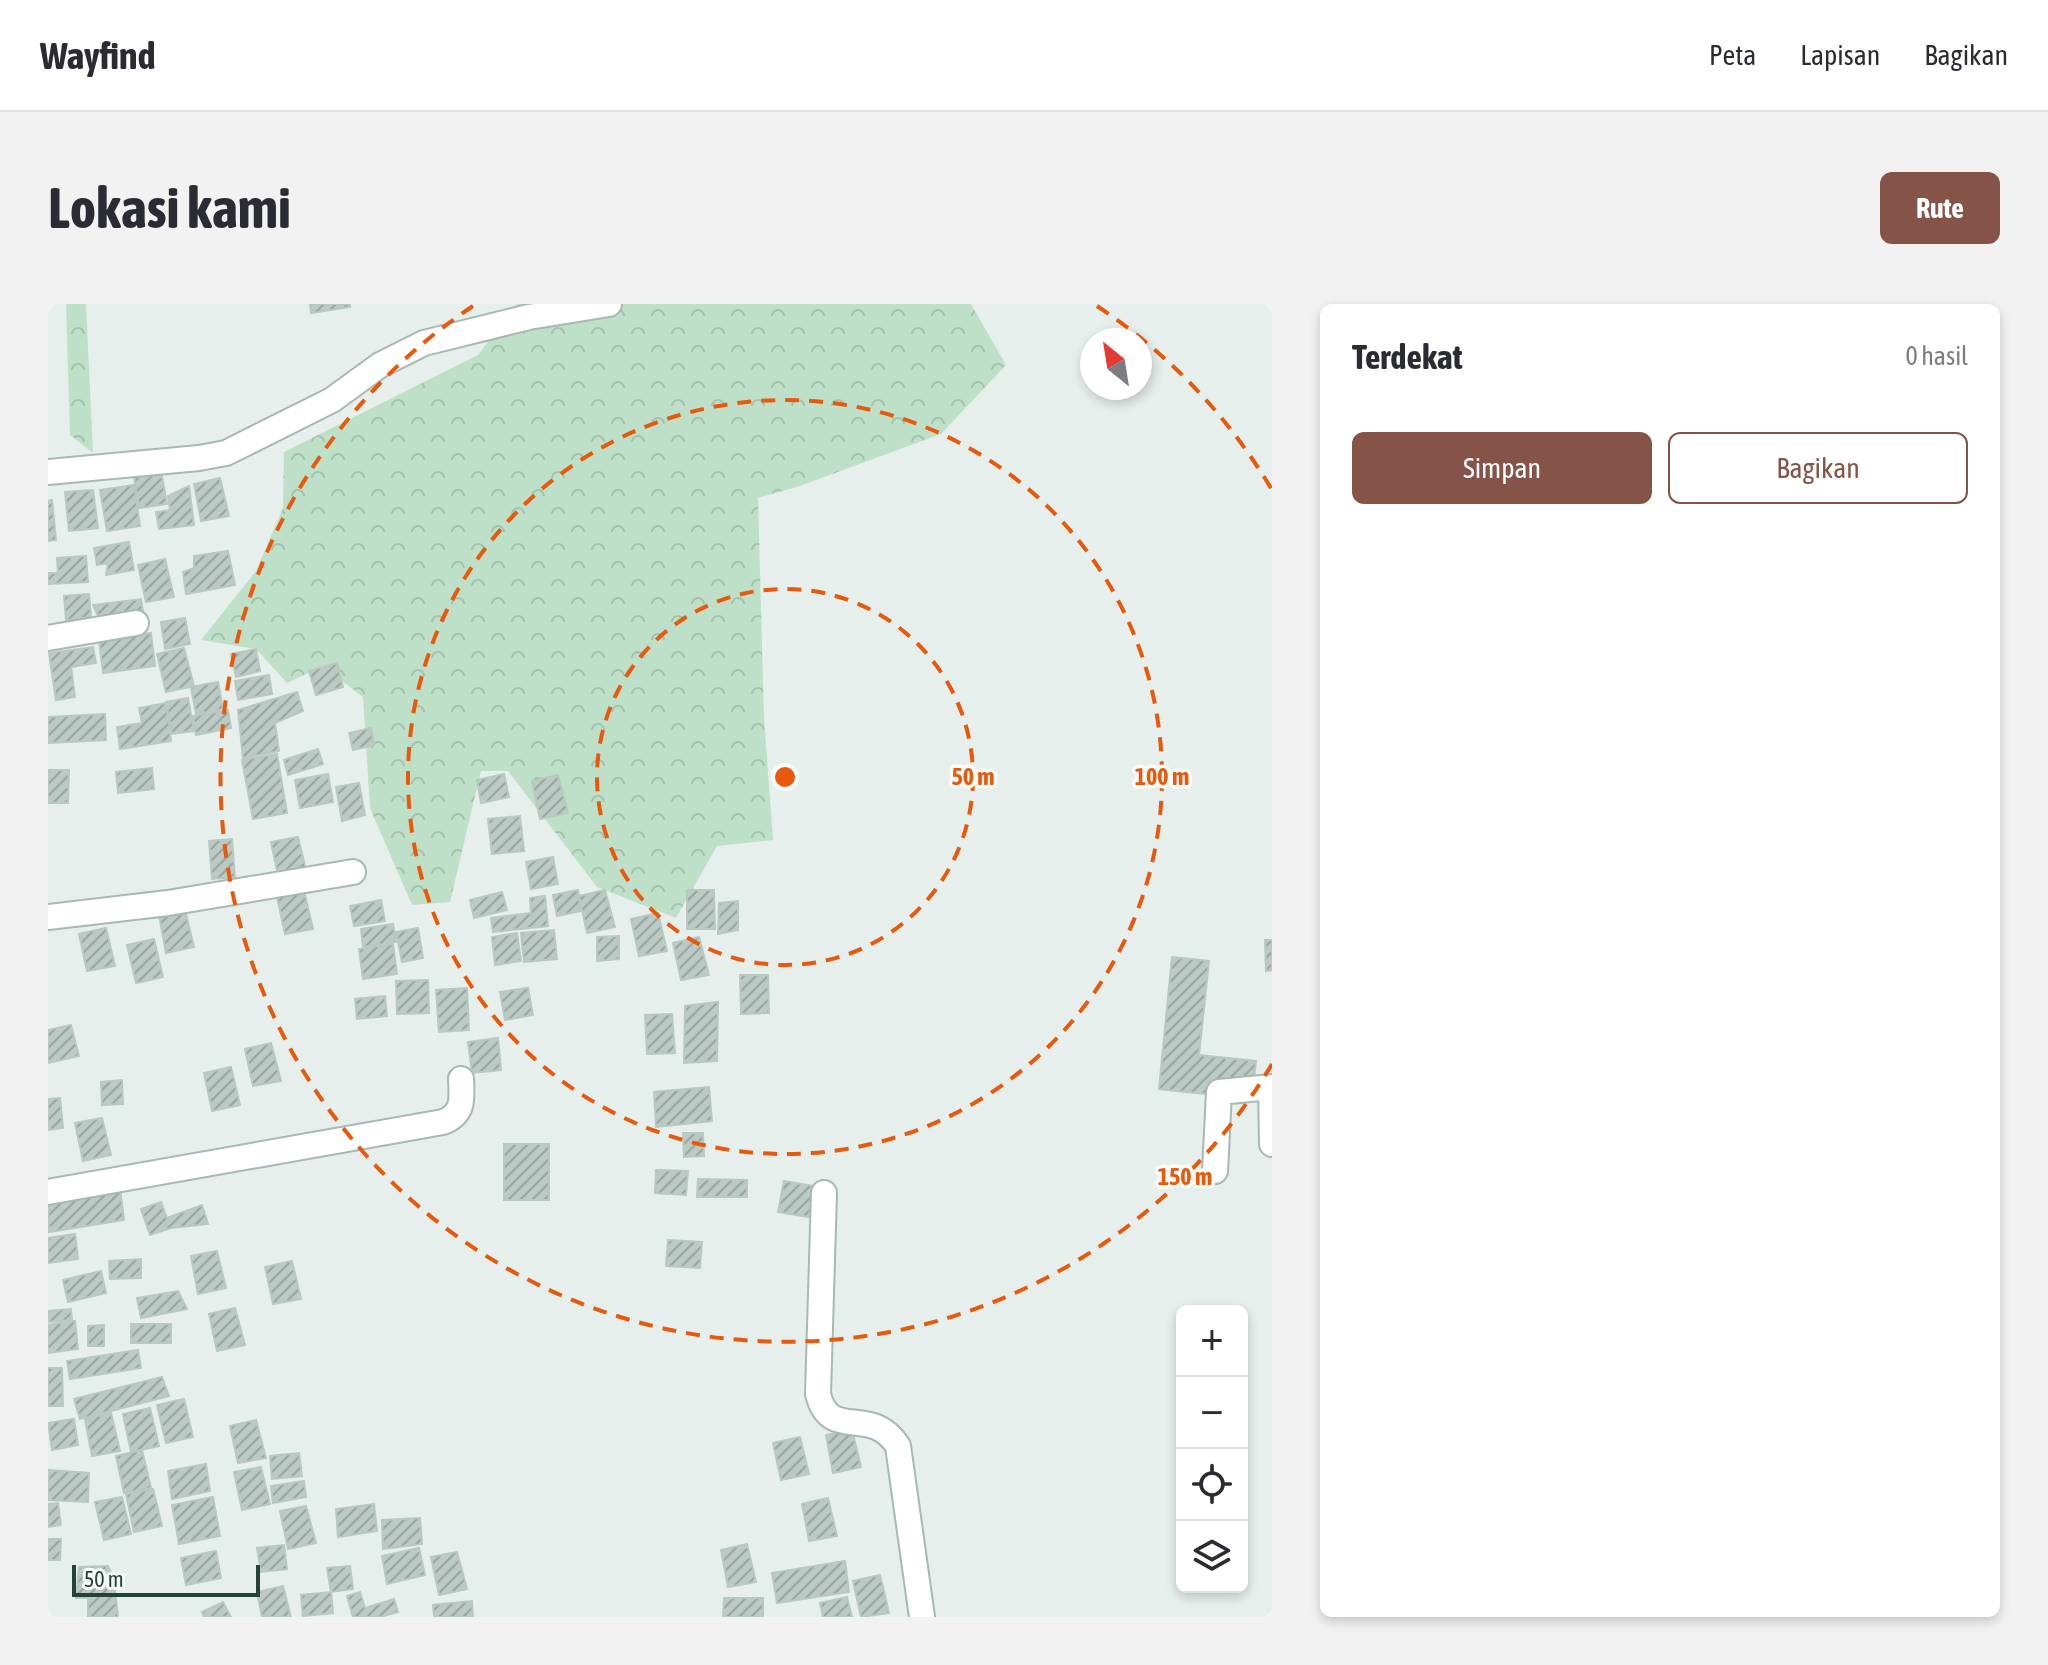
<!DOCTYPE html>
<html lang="id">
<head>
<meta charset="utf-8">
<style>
  :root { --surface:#fff; --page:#f2f2f3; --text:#2b2b33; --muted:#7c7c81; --line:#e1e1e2; --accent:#855347 }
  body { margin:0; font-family:"Asap Condensed",sans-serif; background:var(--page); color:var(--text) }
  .controls { position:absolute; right:24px; bottom:24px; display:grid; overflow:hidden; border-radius:12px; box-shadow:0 4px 12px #0003 }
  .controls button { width:72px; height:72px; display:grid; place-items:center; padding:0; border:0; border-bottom:2px solid var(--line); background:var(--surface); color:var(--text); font:40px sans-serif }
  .compass { position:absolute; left:1032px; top:24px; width:72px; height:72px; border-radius:50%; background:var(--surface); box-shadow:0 4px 12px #0003; rotate:330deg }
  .scale { position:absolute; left:24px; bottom:20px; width:188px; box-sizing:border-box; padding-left:8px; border:4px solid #24423a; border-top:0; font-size:22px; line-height:28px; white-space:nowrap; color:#24423a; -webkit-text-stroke:6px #f7fbf9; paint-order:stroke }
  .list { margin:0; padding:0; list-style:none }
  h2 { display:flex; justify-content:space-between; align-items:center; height:104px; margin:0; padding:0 32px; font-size:34px }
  h2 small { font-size:26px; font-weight:400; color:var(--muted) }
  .actions { display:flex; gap:16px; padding:24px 32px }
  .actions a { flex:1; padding:18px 0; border:2px solid var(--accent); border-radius:12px; text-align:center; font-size:28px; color:var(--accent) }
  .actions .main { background:var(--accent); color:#fff }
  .icon { flex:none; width:44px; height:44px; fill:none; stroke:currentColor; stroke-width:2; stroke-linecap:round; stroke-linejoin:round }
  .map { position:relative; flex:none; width:1224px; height:1313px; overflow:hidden; border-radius:12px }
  header { display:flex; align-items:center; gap:48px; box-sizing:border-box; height:112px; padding:0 40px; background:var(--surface); border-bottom:2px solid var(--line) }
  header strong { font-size:38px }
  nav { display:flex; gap:44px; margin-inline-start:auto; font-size:28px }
  .intro { display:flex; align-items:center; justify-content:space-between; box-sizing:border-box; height:192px; padding:0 48px }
  h1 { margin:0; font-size:56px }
  .button { padding:20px 36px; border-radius:12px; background:var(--accent); color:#fff; font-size:28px; font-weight:700 }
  main { display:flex; gap:48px; padding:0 48px }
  aside { flex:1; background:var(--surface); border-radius:12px; box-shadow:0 4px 12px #0003 }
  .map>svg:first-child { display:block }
</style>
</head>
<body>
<header>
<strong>Wayfind</strong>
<nav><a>Peta</a><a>Lapisan</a><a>Bagikan</a></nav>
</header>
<div class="intro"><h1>Lokasi kami</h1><a class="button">Rute</a></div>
<main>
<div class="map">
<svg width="1224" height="1313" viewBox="0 0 1224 1313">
  <defs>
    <pattern id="forest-crowns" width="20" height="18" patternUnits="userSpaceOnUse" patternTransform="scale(2)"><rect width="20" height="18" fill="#bfe0c8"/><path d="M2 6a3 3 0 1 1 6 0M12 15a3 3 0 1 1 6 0" fill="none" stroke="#a4c1ad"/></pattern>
    <pattern id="building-hatch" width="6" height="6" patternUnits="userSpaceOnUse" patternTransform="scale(2)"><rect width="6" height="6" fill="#bbcac4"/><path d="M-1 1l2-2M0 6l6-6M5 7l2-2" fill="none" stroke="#98a6a0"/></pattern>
  </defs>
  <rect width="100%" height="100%" fill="#e6efeb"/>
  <g fill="url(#forest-crowns)">
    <path d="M 18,0 L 38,0 L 45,149 L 22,131 Z"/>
    <path d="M 469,0 L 923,0 L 958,61 L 893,130 L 749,183 L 710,194 L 716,414 L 725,536 L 669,542 L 628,614 L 549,583 L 460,467 L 433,467 L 402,598 L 364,601 L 322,504 L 315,393 L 275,362 L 239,379 L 208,345 L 153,336 L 208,267 L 235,204 L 236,148 L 430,51 Z"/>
  </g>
  <g fill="url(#building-hatch)" stroke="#b8c9c2" stroke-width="2">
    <path d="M 262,0 L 302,0 L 302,3 L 263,9 Z"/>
    <path d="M 112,162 L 119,200 L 91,204 L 85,166 Z"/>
    <path d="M 172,174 L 181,212 L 153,217 L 146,180 Z"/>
    <path d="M 86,181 L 92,222 L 59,227 L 52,186 Z"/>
    <path d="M 141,182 L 146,221 L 111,225 L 108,208 L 122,206 L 120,192 Z"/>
    <path d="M 45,186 L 50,224 L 21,227 L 17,188 Z"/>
    <path d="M 4,196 L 8,236 L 0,237 L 0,197 Z"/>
    <path d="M 81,238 L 86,266 L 58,271 L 60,259 L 49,261 L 46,244 Z"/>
    <path d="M 180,247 L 187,281 L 138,290 L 135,268 L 146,264 L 146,252 Z"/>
    <path d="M 38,252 L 40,278 L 0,280 L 0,269 L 10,269 L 9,254 Z"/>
    <path d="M 117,255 L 126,293 L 98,298 L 90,261 Z"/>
    <path d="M 41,290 L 43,313 L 18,316 L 16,292 Z"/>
    <path d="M 93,295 L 96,315 L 54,321 L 45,301 Z"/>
    <path d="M 137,314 L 142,340 L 117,345 L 113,318 Z"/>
    <path d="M 103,329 L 107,362 L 55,369 L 51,336 Z"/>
    <path d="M 45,343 L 48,359 L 23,363 L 27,393 L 8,396 L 1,349 Z"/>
    <path d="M 136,344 L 146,382 L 118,388 L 109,350 Z"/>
    <path d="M 208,345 L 212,367 L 188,373 L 183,350 Z"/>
    <path d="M 289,359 L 295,383 L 268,391 L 261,367 Z"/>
    <path d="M 221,371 L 224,390 L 190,396 L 187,377 Z"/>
    <path d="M 170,378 L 175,405 L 148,410 L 143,383 Z"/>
    <path d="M 249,388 L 255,407 L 227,419 L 231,447 L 195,454 L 190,406 Z"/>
    <path d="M 140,394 L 146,427 L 124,430 L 118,398 Z"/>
    <path d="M 118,399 L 123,437 L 72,445 L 69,423 L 94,419 L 91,404 Z"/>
    <path d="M 180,406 L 183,424 L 148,431 L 145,412 Z"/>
    <path d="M 57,410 L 58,436 L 0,439 L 0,413 Z"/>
    <path d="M 323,424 L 326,441 L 305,446 L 301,429 Z"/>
    <path d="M 270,445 L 275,460 L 240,471 L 236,456 Z"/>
    <path d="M 229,450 L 239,509 L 205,515 L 194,456 Z"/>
    <path d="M 104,464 L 106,485 L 70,489 L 68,468 Z"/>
    <path d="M 0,466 L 21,466 L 20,499 L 0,499 Z"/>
    <path d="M 280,470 L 285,498 L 252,504 L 247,476 Z"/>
    <path d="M 456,470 L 461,493 L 433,499 L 429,476 Z"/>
    <path d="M 510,471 L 520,509 L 492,515 L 484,477 Z"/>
    <path d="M 311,479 L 317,511 L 294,517 L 288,483 Z"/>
    <path d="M 472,512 L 476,547 L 444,550 L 440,515 Z"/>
    <path d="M 250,533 L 259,570 L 231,576 L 223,538 Z"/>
    <path d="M 184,535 L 187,573 L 164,575 L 161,537 Z"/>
    <path d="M 505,553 L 510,580 L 483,585 L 478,558 Z"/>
    <path d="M 530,586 L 533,607 L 509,612 L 505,591 Z"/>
    <path d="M 557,586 L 567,623 L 539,629 L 531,592 Z"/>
    <path d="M 639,586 L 666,586 L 667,625 L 639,625 Z"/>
    <path d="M 256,587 L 265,625 L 237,630 L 229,593 Z"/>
    <path d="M 454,588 L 459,606 L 426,614 L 422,596 Z"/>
    <path d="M 497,592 L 500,622 L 445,628 L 443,614 L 483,609 L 482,594 Z"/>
    <path d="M 333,596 L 337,617 L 306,622 L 302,602 Z"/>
    <path d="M 690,597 L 690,626 L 670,630 L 671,599 Z"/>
    <path d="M 137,606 L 146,643 L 118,649 L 111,611 Z"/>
    <path d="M 610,609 L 619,647 L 591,652 L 583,615 Z"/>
    <path d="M 345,620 L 348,638 L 315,643 L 313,625 Z"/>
    <path d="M 58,624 L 67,662 L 39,667 L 31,630 Z"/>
    <path d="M 370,624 L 375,654 L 354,658 L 348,628 Z"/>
    <path d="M 506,626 L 509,655 L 476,658 L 473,629 Z"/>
    <path d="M 469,629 L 473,657 L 447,661 L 444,633 Z"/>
    <path d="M 571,632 L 571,655 L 549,657 L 549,633 Z"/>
    <path d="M 651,633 L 661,671 L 633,676 L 625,639 Z"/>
    <path d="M 106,635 L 115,673 L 88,679 L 79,641 Z"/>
    <path d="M 1217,636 L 1224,636 L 1224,666 L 1218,667 Z"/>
    <path d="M 345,640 L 349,670 L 315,675 L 311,645 Z"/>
    <path d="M 1124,653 L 1161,657 L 1151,751 L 1208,757 L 1204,795 L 1111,785 Z"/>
    <path d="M 692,671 L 720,671 L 721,709 L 693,710 Z"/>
    <path d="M 380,676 L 381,709 L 349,710 L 348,677 Z"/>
    <path d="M 419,684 L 421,726 L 391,728 L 388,686 Z"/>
    <path d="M 480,684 L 485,711 L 457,716 L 452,688 Z"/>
    <path d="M 337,692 L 339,712 L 309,715 L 307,695 Z"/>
    <path d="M 670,698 L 669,757 L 636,759 L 637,702 Z"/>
    <path d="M 624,710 L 627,749 L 599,750 L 597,711 Z"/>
    <path d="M 23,721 L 31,752 L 0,759 L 0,726 Z"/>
    <path d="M 450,734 L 453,766 L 424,769 L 420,738 Z"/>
    <path d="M 223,739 L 233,777 L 205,782 L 197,745 Z"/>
    <path d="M 183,763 L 192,801 L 164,807 L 156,769 Z"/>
    <path d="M 74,776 L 75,800 L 54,801 L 53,778 Z"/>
    <path d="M 661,783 L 664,817 L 608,823 L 606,788 Z"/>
    <path d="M 12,794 L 15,824 L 0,826 L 0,795 Z"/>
    <path d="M 54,814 L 63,851 L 35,857 L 27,819 Z"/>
    <path d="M 635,829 L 655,829 L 656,852 L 636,853 Z"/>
    <rect x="456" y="840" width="45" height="56"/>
    <path d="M 608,866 L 640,867 L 638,891 L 607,889 Z"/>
    <path d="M 650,875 L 699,876 L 699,893 L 649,893 Z"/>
    <path d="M 736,877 L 766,882 L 761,913 L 730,908 Z"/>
    <path d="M 72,885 L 76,916 L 1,928 L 0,895 Z"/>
    <path d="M 113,898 L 119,914 L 154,901 L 160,920 L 123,924 L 102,931 L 93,905 Z"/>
    <path d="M 27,930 L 30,955 L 0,959 L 0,934 Z"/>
    <path d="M 620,936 L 654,938 L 652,964 L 618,962 Z"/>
    <path d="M 169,947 L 178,984 L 150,990 L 143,952 Z"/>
    <path d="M 93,955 L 93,974 L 62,975 L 61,957 Z"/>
    <path d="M 244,957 L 253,995 L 225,1000 L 217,963 Z"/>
    <path d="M 53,967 L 58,989 L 20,998 L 15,976 Z"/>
    <path d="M 130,987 L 139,1005 L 93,1014 L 89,994 Z"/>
    <path d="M 187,1004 L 197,1041 L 169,1047 L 161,1010 Z"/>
    <path d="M 23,1005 L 24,1016 L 0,1018 L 0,1007 Z"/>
    <path d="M 27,1017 L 30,1045 L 0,1049 L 0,1021 Z"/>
    <rect x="83" y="1020" width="40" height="19"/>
    <path d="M 56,1021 L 56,1042 L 40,1042 L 40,1022 Z"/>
    <path d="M 90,1046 L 93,1064 L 22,1075 L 19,1057 Z"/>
    <path d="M 0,1064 L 14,1064 L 15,1102 L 0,1102 Z"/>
    <path d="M 114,1073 L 121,1092 L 32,1115 L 26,1095 Z"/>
    <path d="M 136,1095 L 145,1133 L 118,1139 L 109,1101 Z"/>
    <path d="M 102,1104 L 111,1142 L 83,1148 L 75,1110 Z"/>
    <path d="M 63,1109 L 72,1147 L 44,1152 L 37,1115 Z"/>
    <path d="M 26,1115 L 30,1141 L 4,1146 L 0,1119 Z"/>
    <path d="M 208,1116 L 218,1154 L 190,1159 L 182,1122 Z"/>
    <path d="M 804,1126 L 813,1163 L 785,1169 L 778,1131 Z"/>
    <path d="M 752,1133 L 761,1170 L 733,1176 L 725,1139 Z"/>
    <path d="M 94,1146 L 103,1184 L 76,1189 L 68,1152 Z"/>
    <path d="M 251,1149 L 254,1172 L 224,1175 L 222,1152 Z"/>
    <path d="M 158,1160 L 162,1187 L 124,1195 L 120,1167 Z"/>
    <path d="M 213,1163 L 222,1200 L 194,1206 L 186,1168 Z"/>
    <path d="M 1,1166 L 41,1169 L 40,1198 L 0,1196 Z"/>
    <path d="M 256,1177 L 258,1193 L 225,1199 L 223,1182 Z"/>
    <path d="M 105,1185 L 114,1222 L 86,1228 L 78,1190 Z"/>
    <path d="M 74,1193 L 83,1230 L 56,1236 L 47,1198 Z"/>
    <path d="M 165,1193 L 172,1232 L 131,1240 L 124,1201 Z"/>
    <path d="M 780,1194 L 789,1232 L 761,1237 L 754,1200 Z"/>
    <path d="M 10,1199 L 13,1221 L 0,1223 L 0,1200 Z"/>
    <path d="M 326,1200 L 329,1227 L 290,1233 L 288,1205 Z"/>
    <path d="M 258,1202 L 268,1239 L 240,1245 L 232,1207 Z"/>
    <path d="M 372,1214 L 374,1240 L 335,1245 L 334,1216 Z"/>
    <path d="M 0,1235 L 13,1235 L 12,1256 L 0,1256 Z"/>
    <path d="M 699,1240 L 708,1278 L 680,1283 L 673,1246 Z"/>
    <path d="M 236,1241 L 239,1265 L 213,1268 L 209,1244 Z"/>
    <path d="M 371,1244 L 377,1271 L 339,1280 L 334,1252 Z"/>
    <path d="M 168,1247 L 173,1274 L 138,1281 L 133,1254 Z"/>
    <path d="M 409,1248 L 419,1285 L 391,1291 L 383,1253 Z"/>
    <path d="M 797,1257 L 801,1288 L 729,1299 L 724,1269 Z"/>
    <path d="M 60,1262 L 66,1275 L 70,1313 L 40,1313 L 40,1294 L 28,1294 L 31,1263 Z"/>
    <path d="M 302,1262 L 305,1285 L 283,1288 L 279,1264 Z"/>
    <path d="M 832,1271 L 841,1309 L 813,1313 L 805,1277 Z"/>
    <path d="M 235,1282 L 243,1313 L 214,1313 L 209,1288 Z"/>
    <path d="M 283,1288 L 285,1309 L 255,1312 L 253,1291 Z"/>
    <path d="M 312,1288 L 317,1304 L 346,1295 L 350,1308 L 332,1313 L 305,1313 L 299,1292 Z"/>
    <path d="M 799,1293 L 804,1313 L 775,1313 L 772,1299 Z"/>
    <path d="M 676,1294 L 715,1294 L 715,1313 L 675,1313 Z"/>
    <path d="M 424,1297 L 425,1313 L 386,1313 L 385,1301 Z"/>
    <path d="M 175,1298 L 183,1313 L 156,1313 L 154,1308 Z"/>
  </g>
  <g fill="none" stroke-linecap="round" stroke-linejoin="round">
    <defs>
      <g id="minor">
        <path d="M 0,168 L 151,154 L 178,149 L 284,96 L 332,61 L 376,39 L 481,13 L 561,0"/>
        <path d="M 0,334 L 88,319"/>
        <path d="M 0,613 L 120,599 L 305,568"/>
        <path d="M 1223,784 L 1224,840"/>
        <path d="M 1167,867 L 1171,788 L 1224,783"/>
        <path d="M 0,888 L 395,818 C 416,810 414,795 413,775"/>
        <path d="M 776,889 L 770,1090 C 782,1139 822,1099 850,1142 L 874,1313"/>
      </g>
    </defs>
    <use href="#minor" stroke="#a8b8b2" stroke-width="28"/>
    <use href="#minor" stroke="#fff" stroke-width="24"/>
  </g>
  <g fill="none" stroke="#e8590c" stroke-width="4" stroke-dasharray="14 10">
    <circle cx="737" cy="473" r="188"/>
    <circle cx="737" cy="473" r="377"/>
    <path d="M1224 760A565 565 0 1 1 425 2M1049 2A565 565 0 0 1 1224 186"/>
  </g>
  <circle cx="737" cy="473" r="12" fill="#e8590c" stroke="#f7fbf9" stroke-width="4"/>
  <g font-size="24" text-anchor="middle" font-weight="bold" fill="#e8590c" stroke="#f7fbf9" stroke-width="7" stroke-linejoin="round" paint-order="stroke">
    <text x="925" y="481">50 m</text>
    <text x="1114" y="481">100 m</text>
    <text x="1137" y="881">150 m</text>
  </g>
</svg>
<div class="controls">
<button>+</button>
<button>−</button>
<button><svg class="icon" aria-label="locate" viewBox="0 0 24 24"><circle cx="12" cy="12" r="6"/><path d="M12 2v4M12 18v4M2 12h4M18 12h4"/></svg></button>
<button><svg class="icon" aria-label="layers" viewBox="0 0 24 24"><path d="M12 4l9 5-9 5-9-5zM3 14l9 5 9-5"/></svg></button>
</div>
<svg class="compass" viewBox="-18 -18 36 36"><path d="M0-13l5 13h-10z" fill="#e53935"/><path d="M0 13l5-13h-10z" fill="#7c7c81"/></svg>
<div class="scale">50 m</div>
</div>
<aside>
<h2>Terdekat<small>0 hasil</small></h2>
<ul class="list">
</ul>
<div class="actions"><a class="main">Simpan</a><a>Bagikan</a></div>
</aside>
</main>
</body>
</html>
